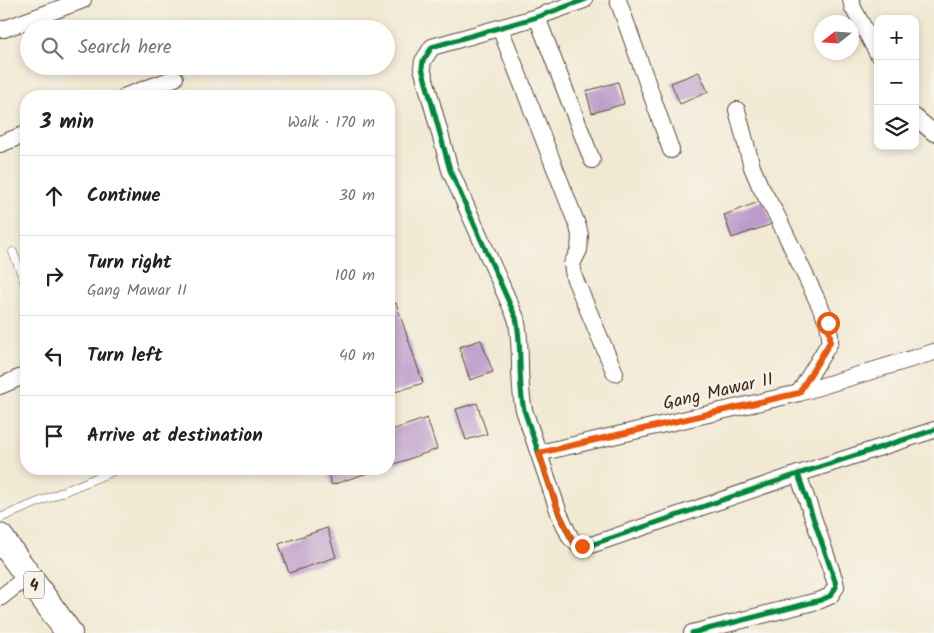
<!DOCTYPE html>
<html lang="en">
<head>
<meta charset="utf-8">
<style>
  :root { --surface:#fff; --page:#f6f6f6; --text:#222; --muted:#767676; --line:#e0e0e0 }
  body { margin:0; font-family:Kalam,sans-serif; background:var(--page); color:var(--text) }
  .controls { position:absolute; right:15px; top:15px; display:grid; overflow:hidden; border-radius:10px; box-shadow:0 2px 8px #0003 }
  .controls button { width:45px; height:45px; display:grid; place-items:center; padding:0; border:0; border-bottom:1px solid var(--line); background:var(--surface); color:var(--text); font:25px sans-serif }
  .compass { position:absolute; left:814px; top:15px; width:45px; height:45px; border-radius:50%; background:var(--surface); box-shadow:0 2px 8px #0003; rotate:253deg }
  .stop { position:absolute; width:15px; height:15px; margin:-11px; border:4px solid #ea580c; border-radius:50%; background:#fff }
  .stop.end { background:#ea580c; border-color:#fff; box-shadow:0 1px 5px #0008 }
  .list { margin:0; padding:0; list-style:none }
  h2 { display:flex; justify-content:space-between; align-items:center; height:65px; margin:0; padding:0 20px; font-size:21px }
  h2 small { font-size:16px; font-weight:400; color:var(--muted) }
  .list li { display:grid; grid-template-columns:32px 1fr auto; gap:15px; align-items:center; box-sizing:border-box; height:80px; padding:0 20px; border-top:1px solid var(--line) }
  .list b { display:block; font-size:19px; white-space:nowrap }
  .list p { margin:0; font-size:16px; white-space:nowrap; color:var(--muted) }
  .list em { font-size:16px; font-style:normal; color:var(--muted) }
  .icon { flex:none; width:28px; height:28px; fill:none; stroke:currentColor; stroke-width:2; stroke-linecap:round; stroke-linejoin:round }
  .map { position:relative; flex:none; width:934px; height:633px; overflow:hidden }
  .search { position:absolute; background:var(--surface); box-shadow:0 2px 8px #0003; left:20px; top:20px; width:375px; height:55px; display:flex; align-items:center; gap:12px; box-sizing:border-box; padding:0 18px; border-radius:28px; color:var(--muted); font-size:19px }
  .panel { position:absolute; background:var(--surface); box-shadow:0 2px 8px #0003; left:20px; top:90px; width:375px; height:385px; border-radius:20px }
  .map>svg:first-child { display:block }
</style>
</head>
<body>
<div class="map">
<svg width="934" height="633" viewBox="0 0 934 633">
  <rect width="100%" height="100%" fill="#f7f3e8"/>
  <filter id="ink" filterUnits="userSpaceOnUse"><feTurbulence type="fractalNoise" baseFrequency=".02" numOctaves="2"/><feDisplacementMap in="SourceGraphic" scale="10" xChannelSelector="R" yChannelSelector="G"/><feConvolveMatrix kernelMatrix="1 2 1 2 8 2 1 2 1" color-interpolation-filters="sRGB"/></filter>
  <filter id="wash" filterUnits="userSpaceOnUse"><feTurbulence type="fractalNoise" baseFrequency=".0096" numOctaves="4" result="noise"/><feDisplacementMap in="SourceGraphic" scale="20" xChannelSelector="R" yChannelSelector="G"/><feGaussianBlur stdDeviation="1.12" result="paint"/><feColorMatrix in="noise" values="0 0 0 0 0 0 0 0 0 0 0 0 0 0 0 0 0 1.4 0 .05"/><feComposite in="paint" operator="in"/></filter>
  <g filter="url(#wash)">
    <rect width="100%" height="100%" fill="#f1e9d3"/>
    <g id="blocks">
      <g fill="#bc9bca">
        <path d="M 699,72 L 708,92 L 680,104 L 671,83 Z"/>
        <path d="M 618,82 L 624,104 L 592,113 L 586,91 Z"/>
        <path d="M 764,200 L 772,224 L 732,238 L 724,215 Z"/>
        <path d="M 396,303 L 423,383 L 389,394 L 389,306 Z"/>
        <path d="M 481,340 L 493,372 L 470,380 L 459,347 Z"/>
        <path d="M 477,403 L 487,434 L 466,440 L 456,409 Z"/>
        <path d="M 427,418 L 437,449 L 389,466 L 389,431 Z"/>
        <path d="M 326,469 L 379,469 L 332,485 Z"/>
        <path d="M 327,528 L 336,557 L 289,573 L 279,544 Z"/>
      </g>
    </g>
  </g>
  <g filter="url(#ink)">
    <use href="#blocks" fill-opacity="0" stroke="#564739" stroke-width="1"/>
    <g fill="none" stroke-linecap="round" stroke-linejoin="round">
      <defs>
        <g id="service">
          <path d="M 13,252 L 26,286"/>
          <path d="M 0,518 L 118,469"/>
        </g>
        <g id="minor">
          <path d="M 584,0 L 537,17 L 432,47 L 423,61 L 422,68 L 450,170 L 516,318 C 523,348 517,380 524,410 L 559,513 L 570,537 L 578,545 L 588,546 L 798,474"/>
          <path d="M 618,0 L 671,150"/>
          <path d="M 851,0 L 853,8 L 878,54"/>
          <path d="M 537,17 L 592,160"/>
          <path d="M 500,28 L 578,227 L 580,235 L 579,250 L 572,264 L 574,277 L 615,373"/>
          <path d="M 0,29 L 4,29 L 83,0"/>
          <path d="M 126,96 L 175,78"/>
          <path d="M 737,110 L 752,167 L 760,186 L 777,216 L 828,323 L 830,336 L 830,342 L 799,393"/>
          <path d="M 915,117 L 934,133"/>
          <path d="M 0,144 L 26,134"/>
          <path d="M 0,386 L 26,375"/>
          <path d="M 539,453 L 799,393 L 934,352"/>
          <path d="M 0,598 L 28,576"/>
          <path d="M 692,633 L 821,600 L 830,596 L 836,587 L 835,581 L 798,474 L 934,430"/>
        </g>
        <path id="trunk" d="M 0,537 L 69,633"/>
      </defs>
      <use href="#service" stroke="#564739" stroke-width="9"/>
      <use href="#minor" stroke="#564739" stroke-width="18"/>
      <use href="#trunk" stroke="#564739" stroke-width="28"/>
      <use href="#service" stroke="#fff" stroke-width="8"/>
      <use href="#minor" stroke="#fff" stroke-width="16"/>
      <use href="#trunk" stroke="#fff" stroke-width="26"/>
      <defs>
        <g id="cycleway">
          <path d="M 584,0 L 537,17 L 432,47 L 423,61 L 422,68 L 450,170 L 516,318 C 523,348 517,380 524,410 L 559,513 L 570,537 L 578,545 L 588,546 L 798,474"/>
          <path d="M 692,633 L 821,600 L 830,596 L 836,587 L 835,581 L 798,474 L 934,430"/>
        </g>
      </defs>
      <use href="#cycleway" stroke="#f7f3e8" stroke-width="8"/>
      <use href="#cycleway" stroke="#00873e" stroke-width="5"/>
    </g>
  </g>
  <g fill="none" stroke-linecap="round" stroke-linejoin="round" filter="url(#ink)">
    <path stroke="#ea580c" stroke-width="6" d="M 582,546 L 574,543 L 559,513 L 539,453 L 799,393 L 830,342 L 830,336 L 828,323"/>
  </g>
  <g text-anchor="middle" stroke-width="5" stroke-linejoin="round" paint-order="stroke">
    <rect fill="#f7f3e8" stroke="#73665b" stroke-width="1" x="24" y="571.5" width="20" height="27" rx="4"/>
    <g font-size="16" font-weight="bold" fill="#3b2a1e">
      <text x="34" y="591">4</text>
    </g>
    <g font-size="18" fill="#3b2a1e" stroke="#f7f3e8">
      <text transform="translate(718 391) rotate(-13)" y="6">Gang Mawar II</text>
    </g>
  </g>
</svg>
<div class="controls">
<button>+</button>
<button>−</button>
<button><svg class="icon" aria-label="layers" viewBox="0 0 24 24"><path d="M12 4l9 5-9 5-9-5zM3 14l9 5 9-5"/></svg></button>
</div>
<svg class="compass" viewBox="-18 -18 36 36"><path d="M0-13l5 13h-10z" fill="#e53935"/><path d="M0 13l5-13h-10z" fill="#767676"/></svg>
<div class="stop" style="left:828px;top:323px"></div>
<div class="stop end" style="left:582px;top:546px"></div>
<div class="search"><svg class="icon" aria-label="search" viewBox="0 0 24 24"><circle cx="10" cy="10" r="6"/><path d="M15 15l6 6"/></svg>Search here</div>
<section class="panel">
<h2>3 min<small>Walk · 170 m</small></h2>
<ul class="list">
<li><svg class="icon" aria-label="ahead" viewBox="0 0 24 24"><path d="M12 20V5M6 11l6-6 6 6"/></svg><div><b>Continue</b></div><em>30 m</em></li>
<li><svg class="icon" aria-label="right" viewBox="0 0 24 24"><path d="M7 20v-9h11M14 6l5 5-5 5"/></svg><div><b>Turn right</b><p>Gang Mawar II</p></div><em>100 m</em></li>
<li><svg class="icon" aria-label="left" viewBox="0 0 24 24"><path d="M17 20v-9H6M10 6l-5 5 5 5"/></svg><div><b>Turn left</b></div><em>40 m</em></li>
<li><svg class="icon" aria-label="arrive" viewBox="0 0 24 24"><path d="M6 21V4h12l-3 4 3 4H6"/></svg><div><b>Arrive at destination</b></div></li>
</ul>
</section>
</div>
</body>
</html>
